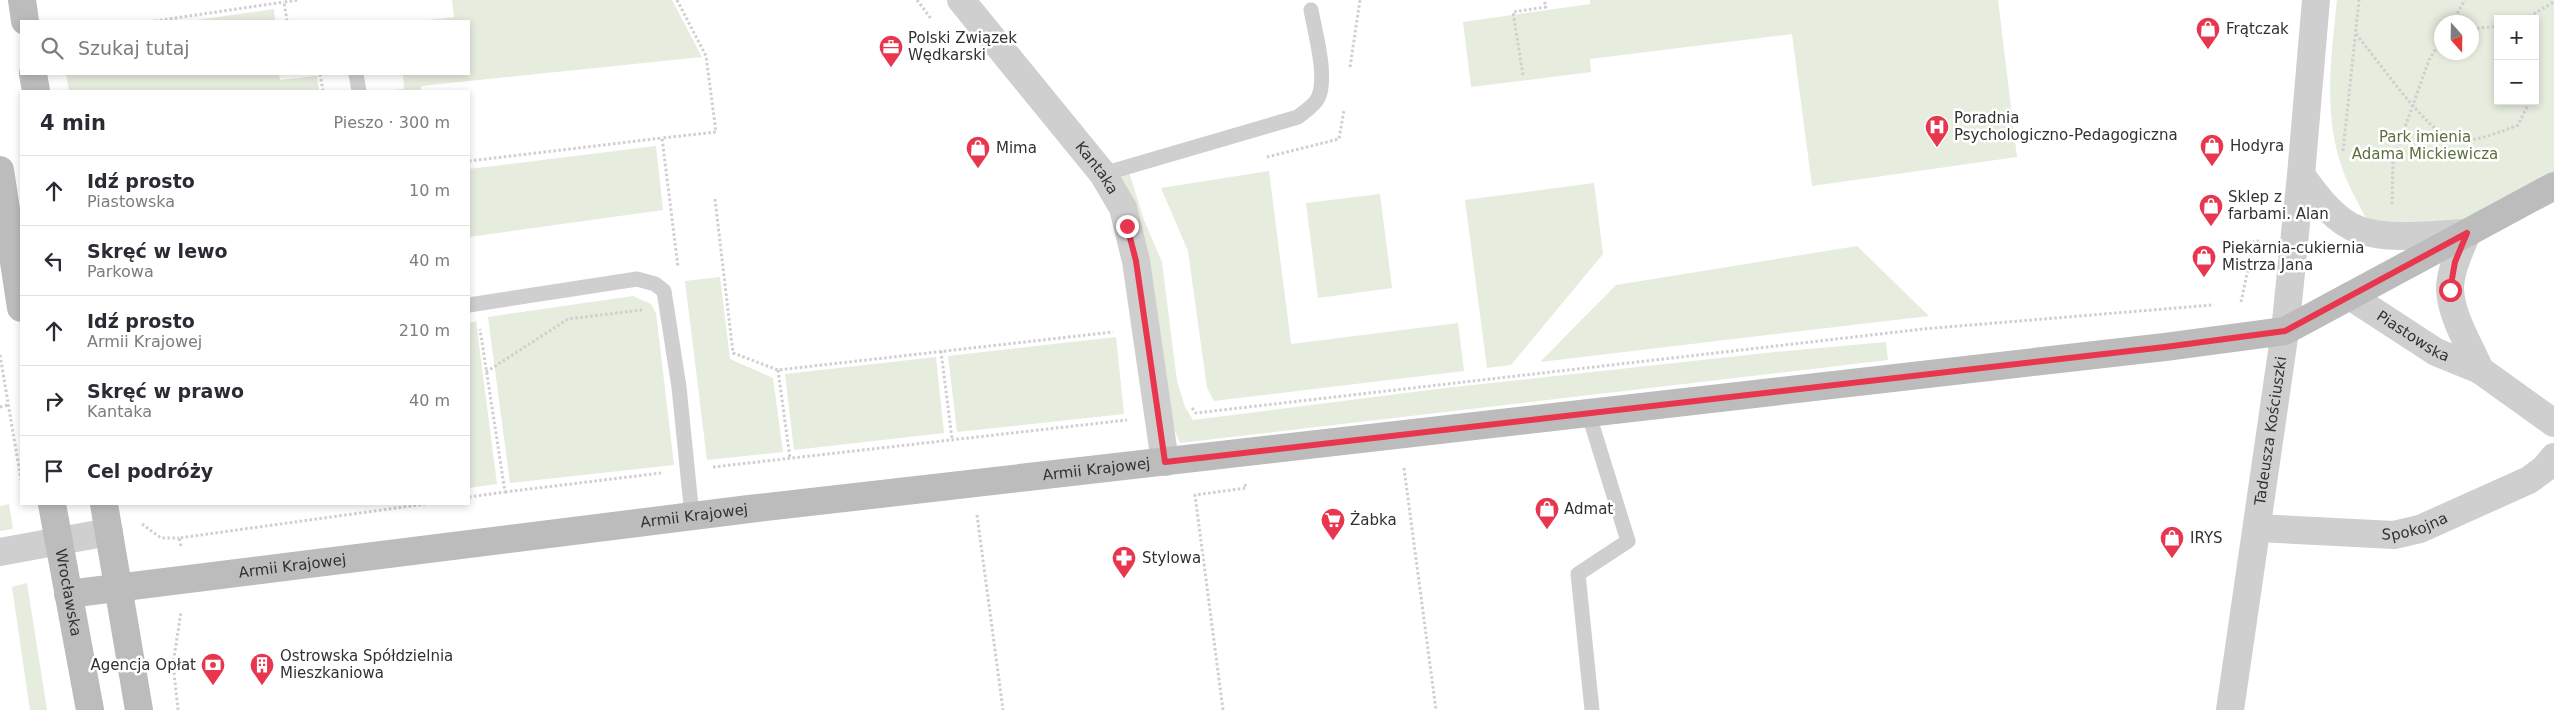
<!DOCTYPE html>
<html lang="pl">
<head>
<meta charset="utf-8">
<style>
  :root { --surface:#fff; --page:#f2f2f3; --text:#2b2b33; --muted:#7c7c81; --line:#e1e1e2 }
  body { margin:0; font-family:"DejaVu Sans",sans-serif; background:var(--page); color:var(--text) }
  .controls { position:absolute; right:15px; top:15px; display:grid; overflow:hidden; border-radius:0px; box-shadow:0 2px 8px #0003 }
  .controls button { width:45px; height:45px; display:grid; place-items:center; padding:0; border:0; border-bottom:1px solid var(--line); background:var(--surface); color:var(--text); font:25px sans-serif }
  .compass { position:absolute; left:2434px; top:15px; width:45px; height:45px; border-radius:50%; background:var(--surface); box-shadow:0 2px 8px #0003; rotate:160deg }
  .stop { position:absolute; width:15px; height:15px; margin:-11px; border:4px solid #e8364e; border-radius:50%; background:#fff }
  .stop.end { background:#e8364e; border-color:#fff; box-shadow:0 1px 5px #0008 }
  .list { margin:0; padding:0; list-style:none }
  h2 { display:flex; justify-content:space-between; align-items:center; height:65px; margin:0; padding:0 20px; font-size:21px }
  h2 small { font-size:16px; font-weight:400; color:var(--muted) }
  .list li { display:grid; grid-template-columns:32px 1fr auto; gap:15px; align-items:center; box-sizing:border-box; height:70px; padding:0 20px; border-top:1px solid var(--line) }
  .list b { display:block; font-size:19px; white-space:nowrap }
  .list p { margin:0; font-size:16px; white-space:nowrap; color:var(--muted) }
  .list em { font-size:16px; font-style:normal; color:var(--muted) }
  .icon { flex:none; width:28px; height:28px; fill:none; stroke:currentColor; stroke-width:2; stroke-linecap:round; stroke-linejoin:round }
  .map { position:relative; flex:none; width:2554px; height:710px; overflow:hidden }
  .search { position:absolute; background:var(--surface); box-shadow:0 2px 8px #0003; left:20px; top:20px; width:450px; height:55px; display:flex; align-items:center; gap:12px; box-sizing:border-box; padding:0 18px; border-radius:0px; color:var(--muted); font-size:19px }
  .panel { position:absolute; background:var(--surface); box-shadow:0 2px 8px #0003; left:20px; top:90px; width:450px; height:415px; border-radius:0px }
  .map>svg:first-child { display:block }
</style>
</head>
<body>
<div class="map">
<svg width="2554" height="710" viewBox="0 0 2554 710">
  <rect width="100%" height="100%" fill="#fff"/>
  <g fill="#e6ecde" fill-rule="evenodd">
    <path d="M 452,0 L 672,0 L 702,57 L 421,86 L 421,91 L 381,91 L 404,89 L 403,74 L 469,74 L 469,21 L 421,21 L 454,17 Z"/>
    <path d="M 1590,0 L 1998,0 L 2017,157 L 1812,186 L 1792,34 L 1590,59 L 1591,72 L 1471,87 L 1463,22 L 1590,4 Z"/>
    <path d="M 2337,0 L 2554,0 L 2554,172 L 2430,244 L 2367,221 C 2360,206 2351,191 2345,176 C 2322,118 2331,60 2337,0 ZM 2498,19 L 2535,19 L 2535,101 L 2498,101 ZM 2442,22 L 2472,22 L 2472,52 L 2442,52 Z"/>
    <path d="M 274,9 L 275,21 L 191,21 Z"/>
    <path d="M 66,74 L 279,74 L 280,80 L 317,76 L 319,91 L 69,91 Z"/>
    <path d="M 656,146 L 663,210 L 469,237 L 469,169 Z"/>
    <path d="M 1269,171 L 1291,344 L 1458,323 L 1464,371 L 1214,401 L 1207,388 L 1188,251 L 1161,188 Z"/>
    <path d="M 1129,172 L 1144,220 L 1162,262 L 1177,381 L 1185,407 L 1193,420 L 1445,388 L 1775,352 L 1886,342 L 1888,360 L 1180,443 L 1167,412 L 1113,177 Z"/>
    <path d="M 1594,183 L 1603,254 L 1511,365 L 1487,368 L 1465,200 Z"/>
    <path d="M 1380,194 L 1392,288 L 1318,298 L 1306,203 Z"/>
    <path d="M 1857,246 L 1929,316 L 1540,362 L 1616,285 Z"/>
    <path d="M 720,277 L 730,359 L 773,378 L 783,452 L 707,460 L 685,281 Z"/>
    <path d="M 633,296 L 651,304 L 656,313 L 674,465 L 510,483 L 488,317 Z"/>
    <path d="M 476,321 L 497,484 L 469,488 L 469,323 Z"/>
    <path d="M 1116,337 L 1124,414 L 957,432 L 948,356 Z"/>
    <path d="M 936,357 L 944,433 L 794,450 L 785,374 Z"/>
    <path d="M 9,504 L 13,529 L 0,531 L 0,506 Z"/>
    <path d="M 27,583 L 47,710 L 30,710 L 12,587 Z"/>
  </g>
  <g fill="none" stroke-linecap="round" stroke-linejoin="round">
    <g stroke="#cfcfcf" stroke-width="3" stroke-dasharray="2.5 2.5" stroke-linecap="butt">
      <path d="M 677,0 L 706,56 L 716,132 L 662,138 L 678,267"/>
      <path d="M 917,0 L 932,20"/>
      <path d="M 2525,19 L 2554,2"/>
      <path d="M 155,21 L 284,2"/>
      <path d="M 287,21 L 284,2 L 299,0"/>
      <path d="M 2452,22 L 2465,0"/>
      <path d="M 2472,29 L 2498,26"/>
      <path d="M 2356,34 C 2376,58 2425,129 2451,139 C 2466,146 2503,131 2518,125 L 2530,101"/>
      <path d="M 1350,67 L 1360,0"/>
      <path d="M 320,74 L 323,91"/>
      <path d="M 1523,75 L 1513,12 L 1546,7 L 1544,0"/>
      <path d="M 2343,151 L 2359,0"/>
      <path d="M 1267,157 L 1339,139 L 1344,110"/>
      <path d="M 469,161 L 662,138"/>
      <path d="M 715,199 L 733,353 L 778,370 L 1113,332"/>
      <path d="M 2392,204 L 2393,161 L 2429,60 L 2442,39"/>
      <path d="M 2241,302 L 2254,241 L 2262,241"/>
      <path d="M 941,351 L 952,439"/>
      <path d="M 0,355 L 21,480"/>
      <path d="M 778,370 L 790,458"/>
      <path d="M 486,372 L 568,319 L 642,310"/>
      <path d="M 0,407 L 8,405"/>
      <path d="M 1192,408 L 1196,413 L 1923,329 L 2212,305"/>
      <path d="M 713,467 L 1127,420"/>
      <path d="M 1404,468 L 1436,710"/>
      <path d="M 505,492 L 661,473"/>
      <path d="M 469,497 L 505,492 L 480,329"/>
      <path d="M 977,515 L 1003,710"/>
      <path d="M 142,524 L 161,538 L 179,538"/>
      <path d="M 181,546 L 179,538 L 425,504"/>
      <path d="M 178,710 L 173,664 L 181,612"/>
      <path d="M 1223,710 L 1195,495 L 1246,488 L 1245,484"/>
    </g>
    <g stroke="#cfcfcf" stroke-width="15">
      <path d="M 356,74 L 359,91"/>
      <path d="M 1103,174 L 1298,117 C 1304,112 1315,105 1318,98 C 1328,78 1315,32 1311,10"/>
      <path d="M 469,305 L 637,279 L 655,284 L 664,291 L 679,387 L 692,516"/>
      <path d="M 1588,412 L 1628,541 L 1578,574 L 1592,710"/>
    </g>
    <g stroke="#cfcfcf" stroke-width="28">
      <path id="s1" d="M 961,0 L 1103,174 L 1123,208 L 1136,261 L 1165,462"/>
      <path d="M 2301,175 C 2316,195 2334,221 2359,230 C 2392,241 2433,234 2467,233 C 2460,251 2450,270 2450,289 C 2451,317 2470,346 2480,370"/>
      <path id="s2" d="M 2350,296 L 2436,352 L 2480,370 L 2554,423"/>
      <path id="s3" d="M 2257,528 L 2394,535 L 2420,529 L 2529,480 L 2544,469 L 2554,457"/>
      <path d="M 0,552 L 109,532"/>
      <path id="s4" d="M 2230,710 L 2285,331 L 2301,175 L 2316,0"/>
    </g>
    <g stroke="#bcbcbc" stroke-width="28">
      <path d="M 22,0 L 25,21"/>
      <path d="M 33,74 L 36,91"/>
      <path d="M 0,170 L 21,308"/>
      <path id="s5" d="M 52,504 L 90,710"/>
      <path d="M 104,504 L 139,710"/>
      <path id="s6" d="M 68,594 L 749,509 L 2165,347 L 2285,331 L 2554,186"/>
    </g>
  </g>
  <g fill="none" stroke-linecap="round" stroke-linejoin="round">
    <path stroke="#e8364e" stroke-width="6" d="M 1127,226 L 1136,261 L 1165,462 L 2165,347 L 2285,331 L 2467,233 L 2455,262 L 2450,290"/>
  </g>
  <defs>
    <symbol id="shop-pin" viewBox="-11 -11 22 30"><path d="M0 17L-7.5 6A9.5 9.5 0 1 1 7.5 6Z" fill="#e8364e" stroke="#fff"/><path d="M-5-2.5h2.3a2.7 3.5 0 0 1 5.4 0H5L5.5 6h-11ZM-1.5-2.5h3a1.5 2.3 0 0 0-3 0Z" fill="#fff"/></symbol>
    <symbol id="office-pin" viewBox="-11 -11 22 30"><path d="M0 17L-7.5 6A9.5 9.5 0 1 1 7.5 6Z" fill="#e8364e" stroke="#fff"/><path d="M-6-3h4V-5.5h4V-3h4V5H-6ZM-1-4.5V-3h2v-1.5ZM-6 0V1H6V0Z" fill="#fff"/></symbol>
    <symbol id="hospital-pin" viewBox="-11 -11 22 30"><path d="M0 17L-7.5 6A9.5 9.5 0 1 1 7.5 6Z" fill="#e8364e" stroke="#fff"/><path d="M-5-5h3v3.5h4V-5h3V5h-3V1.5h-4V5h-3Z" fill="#fff"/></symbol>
    <symbol id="supermarket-pin" viewBox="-11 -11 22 30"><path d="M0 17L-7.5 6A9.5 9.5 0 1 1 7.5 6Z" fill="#e8364e" stroke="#fff"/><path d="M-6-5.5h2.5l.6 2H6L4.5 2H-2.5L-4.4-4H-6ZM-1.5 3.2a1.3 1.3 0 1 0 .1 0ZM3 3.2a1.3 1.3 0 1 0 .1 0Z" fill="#fff"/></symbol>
    <symbol id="pharmacy-pin" viewBox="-11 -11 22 30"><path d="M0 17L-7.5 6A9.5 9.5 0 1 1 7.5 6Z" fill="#e8364e" stroke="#fff"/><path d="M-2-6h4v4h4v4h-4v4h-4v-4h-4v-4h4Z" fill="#fff"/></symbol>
    <symbol id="bank-pin" viewBox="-11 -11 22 30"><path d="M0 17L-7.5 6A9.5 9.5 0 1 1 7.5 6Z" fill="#e8364e" stroke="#fff"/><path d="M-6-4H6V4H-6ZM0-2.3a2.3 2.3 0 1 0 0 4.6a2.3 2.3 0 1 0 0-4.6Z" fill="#fff"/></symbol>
    <symbol id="building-pin" viewBox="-11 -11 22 30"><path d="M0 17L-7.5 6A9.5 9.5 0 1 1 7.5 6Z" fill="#e8364e" stroke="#fff"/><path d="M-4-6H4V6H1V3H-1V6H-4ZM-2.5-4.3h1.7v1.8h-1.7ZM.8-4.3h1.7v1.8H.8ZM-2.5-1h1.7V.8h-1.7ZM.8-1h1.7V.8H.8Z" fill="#fff"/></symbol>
  </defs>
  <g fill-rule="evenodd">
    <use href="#shop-pin" x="2194" y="15" width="28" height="38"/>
    <use href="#office-pin" x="877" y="33" width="28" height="38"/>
    <use href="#hospital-pin" x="1923" y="113" width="28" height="38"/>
    <use href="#shop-pin" x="2198" y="132" width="28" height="38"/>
    <use href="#shop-pin" x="964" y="134" width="28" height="38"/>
    <use href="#shop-pin" x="2197" y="192" width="28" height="38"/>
    <use href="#shop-pin" x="2190" y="243" width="28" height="38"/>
    <use href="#shop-pin" x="1533" y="495" width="28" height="38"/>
    <use href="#supermarket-pin" x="1319" y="506" width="28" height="38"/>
    <use href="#shop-pin" x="2158" y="524" width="28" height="38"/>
    <use href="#pharmacy-pin" x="1110" y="544" width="28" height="38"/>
    <use href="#bank-pin" x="199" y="651" width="28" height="38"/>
    <use href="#building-pin" x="248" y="651" width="28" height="38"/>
  </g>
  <g text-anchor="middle" stroke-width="5" stroke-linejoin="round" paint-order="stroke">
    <g font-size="15" fill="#323232" stroke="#fff" text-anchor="start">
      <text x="2226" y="34">Frątczak</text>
      <text x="908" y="43">Polski Związek<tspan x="908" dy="17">Wędkarski</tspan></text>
      <text x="1954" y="123">Poradnia<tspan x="1954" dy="17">Psychologiczno-Pedagogiczna</tspan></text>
      <text x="2230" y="151">Hodyra</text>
      <text x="996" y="153">Mima</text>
      <text x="2228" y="202">Sklep z<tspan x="2228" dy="17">farbami. Alan</tspan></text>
      <text x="2222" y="253">Piekarnia-cukiernia<tspan x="2222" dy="17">Mistrza Jana</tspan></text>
      <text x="1564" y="514">Admat</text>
      <text x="1350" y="525">Żabka</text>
      <text x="2190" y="543">IRYS</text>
      <text x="1142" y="563">Stylowa</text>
      <text x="280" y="661">Ostrowska Spółdzielnia<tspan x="280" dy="17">Mieszkaniowa</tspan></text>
      <text x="196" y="670" text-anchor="end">Agencja Opłat</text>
    </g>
    <g font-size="15" fill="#58703e" stroke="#fff">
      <text x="2425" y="142">Park imienia<tspan x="2425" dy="17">Adama Mickiewicza</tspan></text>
    </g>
    <g font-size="15" fill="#323232" stroke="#fff">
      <text dy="5" stroke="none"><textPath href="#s1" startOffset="216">Kantaka</textPath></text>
      <text dy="5" stroke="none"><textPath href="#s2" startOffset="75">Piastowska</textPath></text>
      <text dy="5" stroke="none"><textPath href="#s4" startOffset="282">Tadeusza Kościuszki</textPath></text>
      <text dy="5" stroke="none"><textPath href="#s6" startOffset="1036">Armii Krajowej</textPath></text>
      <text dy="5" stroke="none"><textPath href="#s6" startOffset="631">Armii Krajowej</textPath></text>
      <text dy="5" stroke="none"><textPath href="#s3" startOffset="159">Spokojna</textPath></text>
      <text dy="5" stroke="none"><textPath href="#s6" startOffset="226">Armii Krajowej</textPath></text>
      <text dy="5" stroke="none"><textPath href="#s5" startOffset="90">Wrocławska</textPath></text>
    </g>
  </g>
</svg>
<div class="controls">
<button>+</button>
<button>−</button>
</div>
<svg class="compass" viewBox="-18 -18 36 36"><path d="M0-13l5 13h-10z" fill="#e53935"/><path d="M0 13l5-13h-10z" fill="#7c7c81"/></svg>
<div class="stop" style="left:2450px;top:290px"></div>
<div class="stop end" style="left:1127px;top:226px"></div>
<div class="search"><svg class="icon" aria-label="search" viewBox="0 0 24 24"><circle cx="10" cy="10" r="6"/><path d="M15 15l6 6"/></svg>Szukaj tutaj</div>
<section class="panel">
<h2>4 min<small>Pieszo · 300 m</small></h2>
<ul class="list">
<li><svg class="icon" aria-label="ahead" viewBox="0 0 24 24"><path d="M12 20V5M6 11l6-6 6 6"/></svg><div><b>Idź prosto</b><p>Piastowska</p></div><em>10 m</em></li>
<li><svg class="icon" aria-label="left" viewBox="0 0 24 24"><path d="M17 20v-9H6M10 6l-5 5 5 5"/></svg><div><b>Skręć w lewo</b><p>Parkowa</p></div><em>40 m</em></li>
<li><svg class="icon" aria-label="ahead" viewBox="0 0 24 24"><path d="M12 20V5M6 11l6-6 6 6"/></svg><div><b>Idź prosto</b><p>Armii Krajowej</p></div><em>210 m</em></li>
<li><svg class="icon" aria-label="right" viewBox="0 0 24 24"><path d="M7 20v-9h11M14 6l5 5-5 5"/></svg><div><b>Skręć w prawo</b><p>Kantaka</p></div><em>40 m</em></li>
<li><svg class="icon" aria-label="arrive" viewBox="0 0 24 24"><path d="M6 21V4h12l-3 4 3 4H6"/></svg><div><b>Cel podróży</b></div></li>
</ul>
</section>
</div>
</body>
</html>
